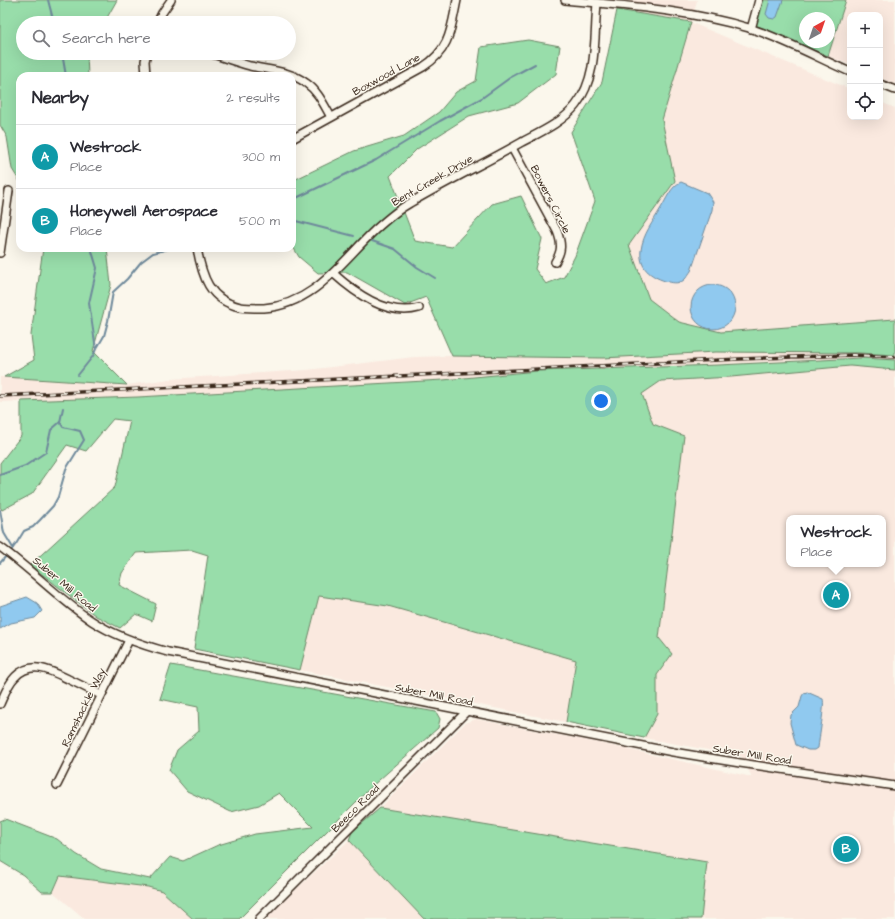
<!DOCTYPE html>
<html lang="en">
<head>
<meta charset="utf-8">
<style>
  :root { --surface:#fff; --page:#f7f7f7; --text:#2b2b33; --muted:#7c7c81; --line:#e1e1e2; --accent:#d1495b }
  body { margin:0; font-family:"Architects Daughter",sans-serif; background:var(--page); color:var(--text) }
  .controls { position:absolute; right:12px; top:12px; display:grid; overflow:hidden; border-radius:8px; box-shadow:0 4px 16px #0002 }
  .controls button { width:36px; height:36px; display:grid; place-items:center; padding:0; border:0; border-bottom:1px solid var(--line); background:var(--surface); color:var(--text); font:20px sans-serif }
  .compass { position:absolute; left:799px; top:12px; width:36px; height:36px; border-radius:50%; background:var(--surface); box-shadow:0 4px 16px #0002; rotate:40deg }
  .you { position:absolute; left:601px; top:401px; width:14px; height:14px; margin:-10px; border:3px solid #fff; border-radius:50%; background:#1a73e8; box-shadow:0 0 0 6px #1a73e833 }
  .badge { display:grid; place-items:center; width:26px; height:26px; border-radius:50%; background:var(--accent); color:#fff; font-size:13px; font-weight:700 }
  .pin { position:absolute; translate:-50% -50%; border:2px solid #fff; box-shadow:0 1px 4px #0006 }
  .popup { position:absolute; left:786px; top:515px; width:100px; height:52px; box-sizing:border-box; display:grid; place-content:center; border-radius:8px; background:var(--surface); filter:drop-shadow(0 1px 3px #0005); font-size:13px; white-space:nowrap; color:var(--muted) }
  .popup b { font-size:15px; color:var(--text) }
  .popup::after { content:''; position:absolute; left:50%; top:100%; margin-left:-8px; border:8px solid transparent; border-top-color:var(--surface) }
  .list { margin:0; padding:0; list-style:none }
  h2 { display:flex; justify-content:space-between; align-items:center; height:52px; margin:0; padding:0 16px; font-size:17px }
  h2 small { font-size:13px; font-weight:400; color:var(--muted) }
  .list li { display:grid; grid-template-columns:26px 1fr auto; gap:12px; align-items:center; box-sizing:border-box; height:64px; padding:0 16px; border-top:1px solid var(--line) }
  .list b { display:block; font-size:15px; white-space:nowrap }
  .list p { margin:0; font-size:13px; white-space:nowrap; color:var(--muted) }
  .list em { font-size:13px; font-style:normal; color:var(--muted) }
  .icon { flex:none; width:22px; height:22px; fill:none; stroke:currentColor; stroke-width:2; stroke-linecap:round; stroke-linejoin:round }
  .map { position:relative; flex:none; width:895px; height:919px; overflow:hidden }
  .search { position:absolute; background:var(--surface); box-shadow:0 4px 16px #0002; left:16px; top:16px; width:280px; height:44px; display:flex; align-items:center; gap:10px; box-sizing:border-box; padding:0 14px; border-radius:22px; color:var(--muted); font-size:15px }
  .panel { position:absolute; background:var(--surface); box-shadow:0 4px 16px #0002; left:16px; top:72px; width:280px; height:180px; border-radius:12px }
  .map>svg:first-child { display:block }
</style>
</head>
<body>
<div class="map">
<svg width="895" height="919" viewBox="0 0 895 919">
  <rect width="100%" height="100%" fill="#fbf7ec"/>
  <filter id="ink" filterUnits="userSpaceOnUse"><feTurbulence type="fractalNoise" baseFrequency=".025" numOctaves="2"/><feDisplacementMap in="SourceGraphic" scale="8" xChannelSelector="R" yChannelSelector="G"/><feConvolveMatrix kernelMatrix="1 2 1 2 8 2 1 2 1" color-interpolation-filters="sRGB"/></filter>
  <g filter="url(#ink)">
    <g fill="#fae9df" fill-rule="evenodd">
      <path d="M 618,0 L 697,0 L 692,23 L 850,89 L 850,117 L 880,117 L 880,102 L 895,108 L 895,319 L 721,332 L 679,322 L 649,299 L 629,245 L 675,181 L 662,120 L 691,23 L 617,10 Z"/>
      <path d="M 846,0 L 895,0 L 895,84 L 880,78 L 880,15 L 850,15 L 850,65 L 828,56 Z"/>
      <path d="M 716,352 L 859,353 L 895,355 L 895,360 L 861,358 L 719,365 L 537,371 L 443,380 L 138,397 L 0,402 L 0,377 L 4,377 L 127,385 L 170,379 L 307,370 L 414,357 L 452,356 L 603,358 Z"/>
      <path d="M 850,366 L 895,370 L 895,919 L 701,919 L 707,862 L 380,808 L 465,723 L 476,719 L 600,743 L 752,777 L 741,756 L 644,738 L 657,714 L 657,675 L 672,654 L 659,638 L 684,436 L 653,424 L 642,394 L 661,381 L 731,377 ZM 789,518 L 883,518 L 883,564 L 789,564 Z"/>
      <path d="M 319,596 L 388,606 L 576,660 L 566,722 L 300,670 Z"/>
      <path d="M 349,840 L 424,919 L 266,919 L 288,897 Z"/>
      <path d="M 60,876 L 148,887 L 162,891 L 193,919 L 85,919 L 53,892 Z"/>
    </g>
    <g fill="#98ddaa" stroke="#6a8464" fill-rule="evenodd">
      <path d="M 0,0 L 117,0 L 104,23 L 23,23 L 23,53 L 87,53 L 88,76 L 20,76 L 20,182 L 12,169 L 7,137 L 0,125 Z"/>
      <path d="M 756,0 L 846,0 L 828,56 L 749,23 ZM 805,18 L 829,18 L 829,42 L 805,42 Z"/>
      <path d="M 617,10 L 691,22 L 662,120 L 675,181 L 629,245 L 649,299 L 679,322 L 721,332 L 895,319 L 895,355 L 859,353 L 716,352 L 603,358 L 452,356 L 426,297 L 405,305 L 347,272 L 318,273 L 299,257 L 292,245 L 292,181 L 354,151 L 404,136 L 439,112 L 456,92 L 476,81 L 481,47 L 528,40 L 560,46 L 556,74 L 518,103 L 469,116 L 417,149 L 390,176 L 415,241 L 452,247 L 492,204 L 521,196 L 542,239 L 535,269 L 546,284 L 564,277 L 575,256 L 595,201 L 571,132 L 602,82 Z"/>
      <path d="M 43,248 L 107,248 L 111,285 L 93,351 L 127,385 L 4,377 L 34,360 L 31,335 Z"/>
      <path d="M 861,358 L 895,360 L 895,370 L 850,366 L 731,377 L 661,381 L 642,394 L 653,424 L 684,436 L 659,638 L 672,654 L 657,675 L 657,714 L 644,738 L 566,722 L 576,660 L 388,606 L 319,596 L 300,670 L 194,649 L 208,555 L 192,550 L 136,553 L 122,573 L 119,585 L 156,604 L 152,621 L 136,614 L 120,628 L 96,616 L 30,565 L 115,487 L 130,421 L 113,419 L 86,451 L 67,445 L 32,494 L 2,510 L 0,507 L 0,463 L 21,436 L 21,401 L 138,397 L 443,380 L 537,371 L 719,365 Z"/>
      <path d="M 171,665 L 436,712 L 440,719 L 438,728 L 371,787 L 239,919 L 193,919 L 162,891 L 148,887 L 60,876 L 53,892 L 42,892 L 23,875 L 0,861 L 0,821 L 5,819 L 57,839 L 76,854 L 101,869 L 150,879 L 170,857 L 183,861 L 218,845 L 255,834 L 313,827 L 279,793 L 259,805 L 231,812 L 187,791 L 169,770 L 177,750 L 199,731 L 198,707 L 160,699 Z"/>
      <path d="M 380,808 L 707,862 L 701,919 L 424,919 L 349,840 L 352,832 Z"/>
    </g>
    <g fill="#90c9ef" stroke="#6e899b">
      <path d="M 770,0 L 783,0 L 777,17 L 774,19 L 769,18 L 766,14 Z"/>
      <path d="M 681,182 L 707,193 L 713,202 L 712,210 L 691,271 C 688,275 685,281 680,282 C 675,284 670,282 665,281 C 650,276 639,268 641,250 C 643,234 653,222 661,208 C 666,200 671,186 681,182 Z"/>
      <circle cx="713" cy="307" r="22"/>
      <path d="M 27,597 L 37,603 L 42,611 L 35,618 L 11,623 L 0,629 L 0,606 Z"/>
      <path d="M 807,692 L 823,699 C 825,705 819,739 818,748 L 815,750 L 808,750 L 796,745 L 790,723 L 791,715 L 799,707 L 802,696 L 804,693 Z"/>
    </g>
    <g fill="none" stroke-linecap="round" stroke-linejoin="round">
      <g stroke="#6e899b" stroke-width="2">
        <path d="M 48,0 L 54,23"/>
        <path d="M 62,53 L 66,76"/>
        <path d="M 292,200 L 376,160 L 440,121 L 482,98 L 511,77 L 535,64"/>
        <path d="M 292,220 L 354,236"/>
        <path d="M 372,241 L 395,249 L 417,267 L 435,278"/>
        <path d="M 97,348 L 104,336 L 108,321 L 113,292 L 127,279 L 141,262 L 153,253 L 172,248"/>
        <path d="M 78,375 L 93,356 L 96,349 L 89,303 L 97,268 L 91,248"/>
        <path d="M 0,475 L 25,466 L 46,452 L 51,430 L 60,422"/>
        <path d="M 0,510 L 4,533 L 13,548"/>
        <path d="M 10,552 L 16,544 L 24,531 L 33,527 L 40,520 L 53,506 L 58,497 L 66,469 L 84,440 L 80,431 L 63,427 L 60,422 L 63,408"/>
        <path d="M 0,563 L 7,555"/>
      </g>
      <defs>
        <g id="minor">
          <path d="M 565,0 C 627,6 688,10 749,28 C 782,38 818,58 850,72"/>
          <path d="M 157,23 L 162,13 L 171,0"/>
          <path d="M 751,29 L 759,0"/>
          <path d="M 209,53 C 222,57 236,62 250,66 C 269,70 290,71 306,83 C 318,91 324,105 331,117"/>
          <path d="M 146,76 L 145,61 L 147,53"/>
          <path d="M 880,84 L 895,90"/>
          <path d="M 292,139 L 423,67 C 450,50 451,29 457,0"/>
          <path d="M 512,148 L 557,231 C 562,244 562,251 555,262"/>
          <path d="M 197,248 C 202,276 209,300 240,307 C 248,308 256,308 264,308 C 315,304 341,262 375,230 C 386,220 397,210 410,203 C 447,181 485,163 522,142 C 541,132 563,122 576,105 C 598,77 594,36 597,3"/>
          <path d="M 0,253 L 9,191"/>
          <path d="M 334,274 C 355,293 388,317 419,308"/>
          <path d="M 0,547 C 32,570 59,599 92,621 C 115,636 142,645 168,652 L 673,752 L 740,763 L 895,786"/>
          <path d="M 0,704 C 4,695 8,684 15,677 C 31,660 50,670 68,679 C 79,684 90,690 101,695"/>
          <path d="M 57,785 L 129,640"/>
          <path d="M 259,919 L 466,712"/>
        </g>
      </defs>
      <use href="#minor" stroke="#3b2a1e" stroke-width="10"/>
      <use href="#minor" stroke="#fbf7ec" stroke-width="7"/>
      <defs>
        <path id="rail" d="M 0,396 L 739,359 L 853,355 L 895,357"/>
      </defs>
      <use href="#rail" stroke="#3b2a1e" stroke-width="3.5"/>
      <use href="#rail" stroke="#fbf7ec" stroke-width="2" stroke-dasharray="6" stroke-linecap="butt"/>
    </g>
  </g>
  <g text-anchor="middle" stroke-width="3" stroke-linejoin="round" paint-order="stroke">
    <g font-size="11" fill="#3b2a1e" stroke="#fbf7ec">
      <text transform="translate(386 74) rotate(-29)" y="4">Boxwood Lane</text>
      <text transform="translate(432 180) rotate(-30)" y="4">Bent Creek Drive</text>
      <text transform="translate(551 199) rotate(63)" y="4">Bowers Circle</text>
      <text transform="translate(65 584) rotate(40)" y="4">Suber Mill Road</text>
      <text transform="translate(434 694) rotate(11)" y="4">Suber Mill Road</text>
      <text transform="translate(83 707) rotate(-64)" y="4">Ramshackle Way</text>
      <text transform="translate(752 754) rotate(9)" y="4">Suber Mill Road</text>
      <text transform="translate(355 808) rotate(-45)" y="4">Beeco Road</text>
    </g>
  </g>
</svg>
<div class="controls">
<button>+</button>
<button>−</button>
<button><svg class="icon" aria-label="locate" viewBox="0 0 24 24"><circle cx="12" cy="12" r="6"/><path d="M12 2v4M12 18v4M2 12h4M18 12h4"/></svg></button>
</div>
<svg class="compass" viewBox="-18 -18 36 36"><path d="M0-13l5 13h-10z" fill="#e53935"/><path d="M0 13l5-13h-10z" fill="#7c7c81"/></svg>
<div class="you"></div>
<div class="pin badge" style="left:836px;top:595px;background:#0f9aa8">A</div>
<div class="popup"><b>Westrock</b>Place</div>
<div class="pin badge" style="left:846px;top:849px;background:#0f9aa8">B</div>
<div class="search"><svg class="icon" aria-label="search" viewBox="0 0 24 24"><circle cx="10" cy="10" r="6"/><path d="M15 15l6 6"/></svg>Search here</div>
<section class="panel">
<h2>Nearby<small>2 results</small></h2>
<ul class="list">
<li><span class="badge" style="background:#0f9aa8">A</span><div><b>Westrock</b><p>Place</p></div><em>300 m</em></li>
<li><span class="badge" style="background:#0f9aa8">B</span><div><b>Honeywell Aerospace</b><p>Place</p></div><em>500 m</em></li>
</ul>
</section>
</div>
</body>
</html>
